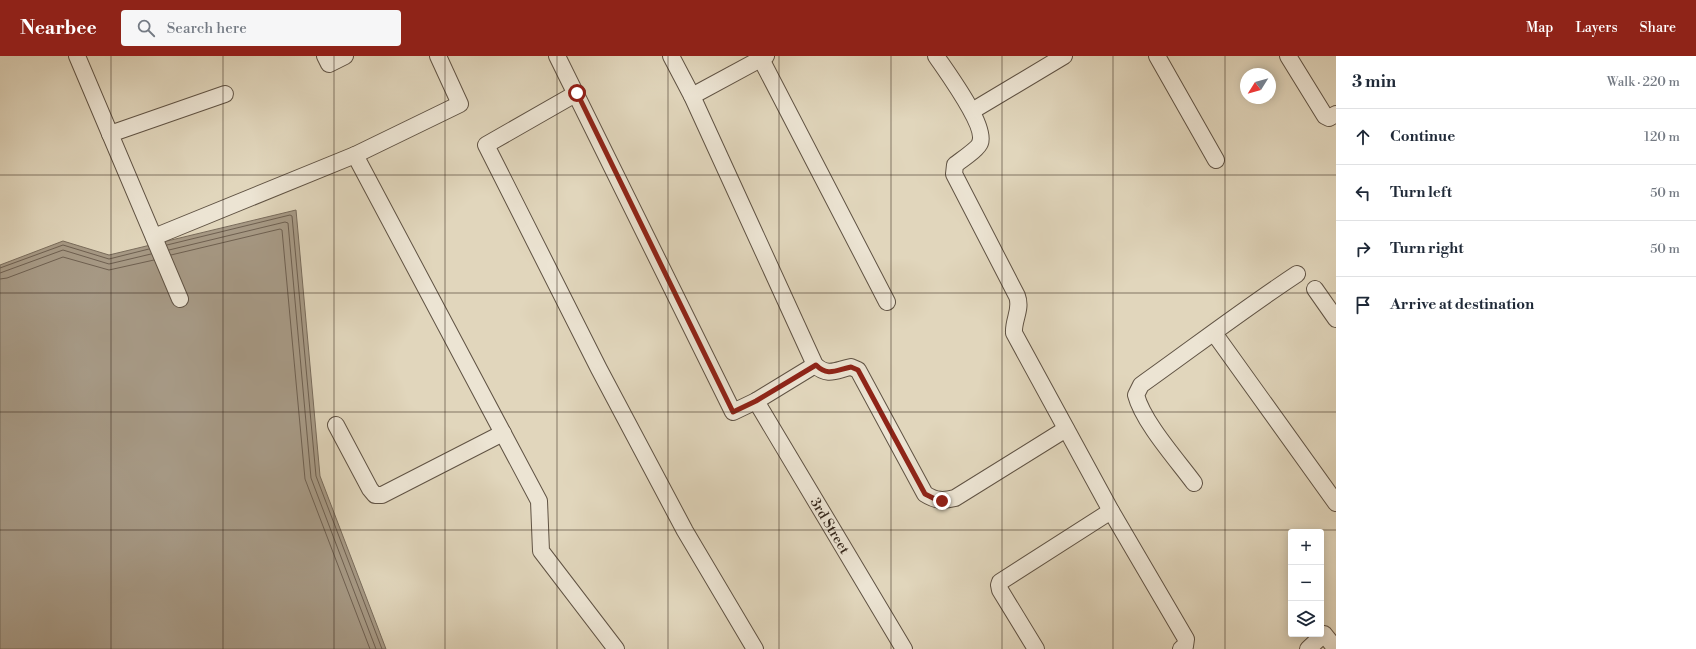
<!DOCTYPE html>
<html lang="en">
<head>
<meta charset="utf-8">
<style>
  :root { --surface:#fff; --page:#f6f6f7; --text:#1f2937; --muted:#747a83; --line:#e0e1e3; --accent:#8f2418 }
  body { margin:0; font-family:"Libre Bodoni",serif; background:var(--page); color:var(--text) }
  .controls { position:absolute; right:12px; bottom:12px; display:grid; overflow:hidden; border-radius:4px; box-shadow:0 2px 10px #0003 }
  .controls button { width:36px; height:36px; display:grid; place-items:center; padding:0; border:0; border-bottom:1px solid var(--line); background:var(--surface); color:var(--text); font:20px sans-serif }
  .compass { position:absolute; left:1240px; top:12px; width:36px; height:36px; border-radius:50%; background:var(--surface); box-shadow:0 2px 10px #0003; rotate:233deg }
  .stop { position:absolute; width:12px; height:12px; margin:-9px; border:3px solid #8f2418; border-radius:50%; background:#fff }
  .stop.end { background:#8f2418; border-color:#fff; box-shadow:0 1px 4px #0008 }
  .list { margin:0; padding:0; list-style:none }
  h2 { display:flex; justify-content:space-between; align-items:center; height:52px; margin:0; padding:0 16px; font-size:17px }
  h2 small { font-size:13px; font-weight:400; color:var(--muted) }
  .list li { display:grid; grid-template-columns:26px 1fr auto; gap:12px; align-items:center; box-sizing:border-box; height:56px; padding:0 16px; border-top:1px solid var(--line) }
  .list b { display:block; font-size:15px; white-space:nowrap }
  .list em { font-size:13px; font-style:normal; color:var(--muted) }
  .icon { flex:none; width:22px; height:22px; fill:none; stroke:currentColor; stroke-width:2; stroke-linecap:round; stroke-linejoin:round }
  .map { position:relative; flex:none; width:1336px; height:593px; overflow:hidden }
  header { display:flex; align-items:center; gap:24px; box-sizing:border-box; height:56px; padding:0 20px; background:var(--accent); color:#fff }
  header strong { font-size:19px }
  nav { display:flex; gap:22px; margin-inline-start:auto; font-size:14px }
  .search { width:280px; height:36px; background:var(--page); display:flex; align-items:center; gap:10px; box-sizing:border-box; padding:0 14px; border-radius:4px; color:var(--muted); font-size:15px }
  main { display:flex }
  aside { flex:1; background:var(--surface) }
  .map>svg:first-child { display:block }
</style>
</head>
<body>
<header>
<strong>Nearbee</strong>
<div class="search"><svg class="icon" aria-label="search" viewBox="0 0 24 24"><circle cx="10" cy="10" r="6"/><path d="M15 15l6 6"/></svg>Search here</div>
<nav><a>Map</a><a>Layers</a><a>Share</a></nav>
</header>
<main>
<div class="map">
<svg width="1336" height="593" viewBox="0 0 1336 593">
  <rect width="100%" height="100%" fill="#e1d6bc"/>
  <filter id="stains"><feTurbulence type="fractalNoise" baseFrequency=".005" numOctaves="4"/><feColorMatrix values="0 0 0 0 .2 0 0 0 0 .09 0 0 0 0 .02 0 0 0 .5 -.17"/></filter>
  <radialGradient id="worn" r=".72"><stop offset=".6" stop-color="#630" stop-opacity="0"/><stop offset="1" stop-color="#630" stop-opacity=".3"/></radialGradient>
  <path fill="#a79a86" stroke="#796c5c" d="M 296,154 L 320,420 L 386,593 L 0,593 L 0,209 L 63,185 L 109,199 Z"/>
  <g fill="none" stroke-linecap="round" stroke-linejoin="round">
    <g stroke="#6e6051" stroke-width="1">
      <path d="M 167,189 L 290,159 L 292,160 L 316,420 L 382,593"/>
      <path d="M 169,194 L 285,166 L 288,167 L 311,422 L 376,593"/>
      <path d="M 171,199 L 280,173 L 282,174 L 305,423 L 370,593"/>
      <path d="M 0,212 L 63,189 L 109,203 L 149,193"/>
      <path d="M 0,217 L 63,194 L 109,208 L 151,198"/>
      <path d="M 0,223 L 7,222 L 63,201 L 109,214 L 154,204"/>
    </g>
    <defs>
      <g id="street">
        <path d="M 77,0 L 180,243"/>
        <path d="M 325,0 L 329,8 L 345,0"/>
        <path d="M 438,0 L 460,48 L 355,99 L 539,445 L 541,495 L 616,593"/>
        <path d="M 557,0 L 733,356 L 756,345 L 815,309"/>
        <path d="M 671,0 L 692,40 L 815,309 C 828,321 836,314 851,311 L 858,314 L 925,438 C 936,445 943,445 955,442 L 1066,373"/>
        <path d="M 936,0 C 946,15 987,70 980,87 C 978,93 961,104 955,109 L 954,118 L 1017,240 C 1022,253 1013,264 1014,277 L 1111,455 L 1186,583 L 1185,590 L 1181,593"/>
        <path d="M 1157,0 L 1216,104"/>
        <path d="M 1288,0 L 1325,60 L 1329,62 L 1336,58"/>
        <path d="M 761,3 L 887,246"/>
        <path d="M 577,37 L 486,89 L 599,313 L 685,475 L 755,593"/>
        <path d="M 692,40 L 766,0"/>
        <path d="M 972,55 L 1064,0"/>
        <path d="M 110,78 L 225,38"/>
        <path d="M 154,181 L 355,99"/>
        <path d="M 1315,233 L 1336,263"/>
        <path d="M 1214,277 L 1336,447"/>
        <path id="s1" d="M 756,345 L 904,593"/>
        <path d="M 336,369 L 370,433 L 375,439 L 382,439 L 503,377"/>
        <path d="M 1194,427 C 1177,404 1143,366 1136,339 L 1141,329 C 1193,292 1244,253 1297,218"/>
        <path d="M 1036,593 L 1000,534 L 999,529 L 1000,526 L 1111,455"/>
        <path d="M 1308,593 L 1324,578 L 1336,593"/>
      </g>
    </defs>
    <use href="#street" stroke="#605344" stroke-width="18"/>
    <use href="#street" stroke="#ece4d3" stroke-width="16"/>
  </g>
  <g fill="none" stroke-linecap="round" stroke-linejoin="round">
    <path stroke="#8f2418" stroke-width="5" d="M 577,37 L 733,356 L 756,345 L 816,309 C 828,321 836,314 851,311 L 858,314 L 925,438 L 937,444 L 942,445"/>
  </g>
  <path fill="none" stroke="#35271c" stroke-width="1" stroke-opacity="0.55" d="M 111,0 L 111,593M 223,0 L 223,593M 334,0 L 334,593M 445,0 L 445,593M 557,0 L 557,593M 668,0 L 668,593M 779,0 L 779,593M 891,0 L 891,593M 1002,0 L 1002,593M 1113,0 L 1113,593M 1225,0 L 1225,593M 0,119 L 1336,119M 0,237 L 1336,237M 0,356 L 1336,356M 0,474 L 1336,474"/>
  <g text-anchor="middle" stroke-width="4" stroke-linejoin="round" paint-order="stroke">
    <g font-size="14" fill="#35271c" stroke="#ece4d3">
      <text dy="5" stroke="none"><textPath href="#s1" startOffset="145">3rd Street</textPath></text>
    </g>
  </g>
  <rect width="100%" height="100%" filter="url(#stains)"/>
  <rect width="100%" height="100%" fill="url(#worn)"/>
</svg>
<div class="controls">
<button>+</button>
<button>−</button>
<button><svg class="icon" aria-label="layers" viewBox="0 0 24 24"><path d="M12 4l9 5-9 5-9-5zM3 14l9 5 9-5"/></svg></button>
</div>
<svg class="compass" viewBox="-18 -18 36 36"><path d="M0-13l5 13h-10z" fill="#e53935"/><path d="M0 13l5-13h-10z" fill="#747a83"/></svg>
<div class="stop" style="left:577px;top:37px"></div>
<div class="stop end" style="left:942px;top:445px"></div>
</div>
<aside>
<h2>3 min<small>Walk · 220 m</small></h2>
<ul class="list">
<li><svg class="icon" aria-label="ahead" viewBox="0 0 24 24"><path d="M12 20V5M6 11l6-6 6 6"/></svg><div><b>Continue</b></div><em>120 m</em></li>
<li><svg class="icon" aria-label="left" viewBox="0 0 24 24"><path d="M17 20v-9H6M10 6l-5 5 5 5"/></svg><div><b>Turn left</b></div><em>50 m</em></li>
<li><svg class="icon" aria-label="right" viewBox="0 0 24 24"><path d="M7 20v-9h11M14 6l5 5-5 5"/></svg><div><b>Turn right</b></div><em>50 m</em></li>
<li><svg class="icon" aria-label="arrive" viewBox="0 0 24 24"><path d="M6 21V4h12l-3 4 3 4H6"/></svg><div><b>Arrive at destination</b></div></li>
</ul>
</aside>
</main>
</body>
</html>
